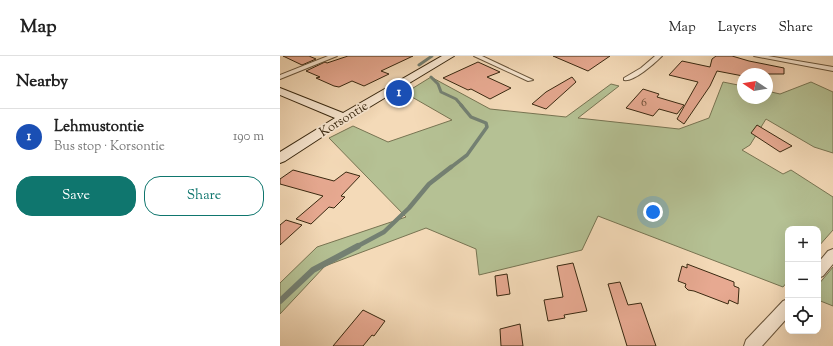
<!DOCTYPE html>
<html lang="en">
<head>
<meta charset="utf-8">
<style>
  :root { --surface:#fff; --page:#f6f6f6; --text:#222; --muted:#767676; --line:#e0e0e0; --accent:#0f766e }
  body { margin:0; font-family:"Sorts Mill Goudy",serif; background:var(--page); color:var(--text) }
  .controls { position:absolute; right:12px; bottom:12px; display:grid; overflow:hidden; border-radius:8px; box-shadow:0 4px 16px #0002 }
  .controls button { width:36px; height:36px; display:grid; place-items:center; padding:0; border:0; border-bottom:1px solid var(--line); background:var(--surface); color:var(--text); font:20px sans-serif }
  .compass { position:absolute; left:457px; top:12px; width:36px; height:36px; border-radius:50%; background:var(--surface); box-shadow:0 4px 16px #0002; rotate:282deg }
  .you { position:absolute; left:373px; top:156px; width:14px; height:14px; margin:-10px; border:3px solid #fff; border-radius:50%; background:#1a73e8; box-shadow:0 0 0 6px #1a73e833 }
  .badge { display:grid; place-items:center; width:26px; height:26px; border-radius:50%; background:var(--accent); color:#fff; font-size:13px; font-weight:700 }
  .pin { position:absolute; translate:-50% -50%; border:2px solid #fff; box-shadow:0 1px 4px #0006 }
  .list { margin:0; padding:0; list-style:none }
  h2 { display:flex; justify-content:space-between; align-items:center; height:52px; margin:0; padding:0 16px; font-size:17px }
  h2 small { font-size:13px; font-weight:400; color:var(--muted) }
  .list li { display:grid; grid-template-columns:26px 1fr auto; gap:12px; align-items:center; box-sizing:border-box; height:56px; padding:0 16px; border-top:1px solid var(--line) }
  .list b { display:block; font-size:15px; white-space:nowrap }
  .list p { margin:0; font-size:13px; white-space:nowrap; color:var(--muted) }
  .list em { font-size:13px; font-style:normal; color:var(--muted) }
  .actions { display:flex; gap:8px; padding:12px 16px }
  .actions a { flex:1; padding:9px 0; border:1px solid var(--accent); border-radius:16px; text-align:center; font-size:14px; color:var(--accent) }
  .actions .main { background:var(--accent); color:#fff }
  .icon { flex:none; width:22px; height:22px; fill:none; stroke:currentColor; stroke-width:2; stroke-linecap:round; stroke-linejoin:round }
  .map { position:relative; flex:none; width:553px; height:290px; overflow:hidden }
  header { display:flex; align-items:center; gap:24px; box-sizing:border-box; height:56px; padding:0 20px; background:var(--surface); border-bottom:1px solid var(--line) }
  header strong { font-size:19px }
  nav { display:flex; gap:22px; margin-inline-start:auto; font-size:14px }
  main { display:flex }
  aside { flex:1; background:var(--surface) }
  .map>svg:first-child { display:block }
</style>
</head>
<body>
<header>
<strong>Map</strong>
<nav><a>Map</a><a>Layers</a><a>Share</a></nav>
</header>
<main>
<aside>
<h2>Nearby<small></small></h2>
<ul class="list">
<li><span class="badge" style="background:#1a4fb4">1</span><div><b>Lehmustontie</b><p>Bus stop · Korsontie</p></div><em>190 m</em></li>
</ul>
<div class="actions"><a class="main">Save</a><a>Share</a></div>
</aside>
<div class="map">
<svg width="553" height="290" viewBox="0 0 553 290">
  <rect width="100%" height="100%" fill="#f4dab8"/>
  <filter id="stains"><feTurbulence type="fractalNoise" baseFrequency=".005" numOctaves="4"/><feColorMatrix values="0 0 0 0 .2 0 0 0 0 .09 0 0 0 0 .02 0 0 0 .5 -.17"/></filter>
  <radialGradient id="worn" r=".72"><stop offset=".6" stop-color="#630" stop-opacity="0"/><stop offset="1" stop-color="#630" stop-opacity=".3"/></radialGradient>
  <g fill="#b5c194" stroke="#777452">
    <path d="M 151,21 L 210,53 L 286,61 L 331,28 L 339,30 L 298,62 L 399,73 L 429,62 L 443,26 L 463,30 L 463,42 L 487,42 L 487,35 L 500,38 L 531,26 L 553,36 L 553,97 L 534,91 L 486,63 L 470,89 L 462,94 L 503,118 L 511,114 L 553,141 L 553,174 L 538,191 L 538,173 L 508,173 L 508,225 L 503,231 L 318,160 L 302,194 L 199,219 L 196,193 L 146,172 L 45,210 L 0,258 L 0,227 L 37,191 L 126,161 L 49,82 L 73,70 L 108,86 L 172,64 L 125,37 Z"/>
    <path d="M 553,211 L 553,250 L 538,244 L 538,229 Z"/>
  </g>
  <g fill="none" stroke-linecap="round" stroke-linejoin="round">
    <g stroke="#748072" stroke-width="3">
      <path d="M 139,9 L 152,0"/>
      <path d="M 151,21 L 158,28 L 161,36 L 176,43 L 182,50"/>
    </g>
    <path stroke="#748072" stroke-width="3.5" d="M 170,112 L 187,99 L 207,71 L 206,67 L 191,61 L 181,49"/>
    <path stroke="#748072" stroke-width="4.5" d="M 76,191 L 104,176 L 129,152 L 149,128 L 171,111"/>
    <path stroke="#748072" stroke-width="6" d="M 0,245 L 33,214 L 78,190"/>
  </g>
  <g fill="#e7a991" stroke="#392810">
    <path d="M 3,0 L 29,0 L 36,3 L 22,9 Z"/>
    <path d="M 68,0 L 133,0 L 101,15 L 109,18 L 84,30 L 72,25 L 59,31 L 54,30 L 36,22 L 40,21 L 26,15 L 45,6 L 47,7 Z"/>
    <path d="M 273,0 L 330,0 L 308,15 Z"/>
    <path d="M 436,0 L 452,0 L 469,5 L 504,12 L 504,18 L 463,18 L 463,20 L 437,15 L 430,30 L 404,68 L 397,63 L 418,26 L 389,19 L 402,5 L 430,11 L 432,3 Z"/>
    <path d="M 198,6 L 220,16 L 207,21 L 231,32 L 210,43 L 191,33 L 188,34 L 163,22 Z"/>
    <path d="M 292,21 L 296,26 L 266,53 L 252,48 L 266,36 Z"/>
    <path d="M 363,33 L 379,38 L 377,41 L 404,49 L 397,58 L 379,53 L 373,60 L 346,52 Z"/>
    <path d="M 477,69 L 512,90 L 500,96 L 471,77 Z"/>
    <path d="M 13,114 L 54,125 L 66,116 L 80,120 L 61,140 L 65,141 L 54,152 L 49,151 L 31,168 L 16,163 L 43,140 L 0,128 L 0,123 Z"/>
    <path d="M 6,164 L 22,169 L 0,189 L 0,169 Z"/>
    <path d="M 293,207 L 307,255 L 284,259 L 285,262 L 268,265 L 264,244 L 283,241 L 277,210 Z"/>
    <path d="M 407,208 L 454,226 L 454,230 L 459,232 L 458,248 L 449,244 L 448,248 L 414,235 L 408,234 L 405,231 L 406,228 L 398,225 L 402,210 L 407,212 Z"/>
    <path d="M 227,218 L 230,238 L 217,240 L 215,220 Z"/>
    <path d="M 340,226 L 348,249 L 361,247 L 376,290 L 347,290 L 328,228 Z"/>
    <path d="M 83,254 L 105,265 L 94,280 L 92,279 L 83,290 L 53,290 Z"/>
    <path d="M 240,268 L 243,290 L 221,290 L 220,273 Z"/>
  </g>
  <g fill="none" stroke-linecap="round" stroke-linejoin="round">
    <defs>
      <g id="minor">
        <path d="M 48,0 L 57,0 L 0,23 L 0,19 Z"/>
        <path d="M 194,0 L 202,0 L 253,24 L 248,25 Z"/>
        <path d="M 375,0 L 382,0 C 375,7 354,26 344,24 L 344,22 L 361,12 Z"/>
        <path d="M 474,0 L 488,0 L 553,11 L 553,15 Z"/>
        <path d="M 553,193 L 553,208 L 543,220 L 538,222 L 538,207 L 548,195 Z"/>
        <path d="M 508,243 L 508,261 L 482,290 L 464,290 L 466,284 L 503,245 Z"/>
      </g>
      <path id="secondary" d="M 162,0 L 174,0 L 68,64 L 5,105 L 0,107 L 0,96 L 55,62 L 0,39 L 0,32 L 63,57 Z"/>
    </defs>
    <use href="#minor" stroke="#68543a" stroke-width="2"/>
    <use href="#secondary" stroke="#392810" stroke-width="2"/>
    <use href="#minor" fill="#f8e7d1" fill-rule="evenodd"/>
    <use href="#secondary" fill="#f8e7d1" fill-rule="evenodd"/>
  </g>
  <g text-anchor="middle" stroke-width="3.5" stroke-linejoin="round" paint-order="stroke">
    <g font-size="12" fill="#644830">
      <text x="364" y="50">6</text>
    </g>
    <g font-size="13" fill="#392810" stroke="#f8e7d1">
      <text transform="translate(63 62) rotate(-32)" y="5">Korsontie</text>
    </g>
  </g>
  <rect width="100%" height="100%" filter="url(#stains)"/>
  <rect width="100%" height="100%" fill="url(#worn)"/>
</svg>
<div class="controls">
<button>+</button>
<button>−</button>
<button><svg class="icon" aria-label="locate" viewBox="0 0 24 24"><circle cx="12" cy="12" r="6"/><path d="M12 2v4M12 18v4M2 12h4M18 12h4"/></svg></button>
</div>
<svg class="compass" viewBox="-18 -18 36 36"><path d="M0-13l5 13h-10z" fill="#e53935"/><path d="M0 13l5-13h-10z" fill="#767676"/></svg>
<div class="you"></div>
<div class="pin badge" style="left:119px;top:37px;background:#1a4fb4">1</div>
</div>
</main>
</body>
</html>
